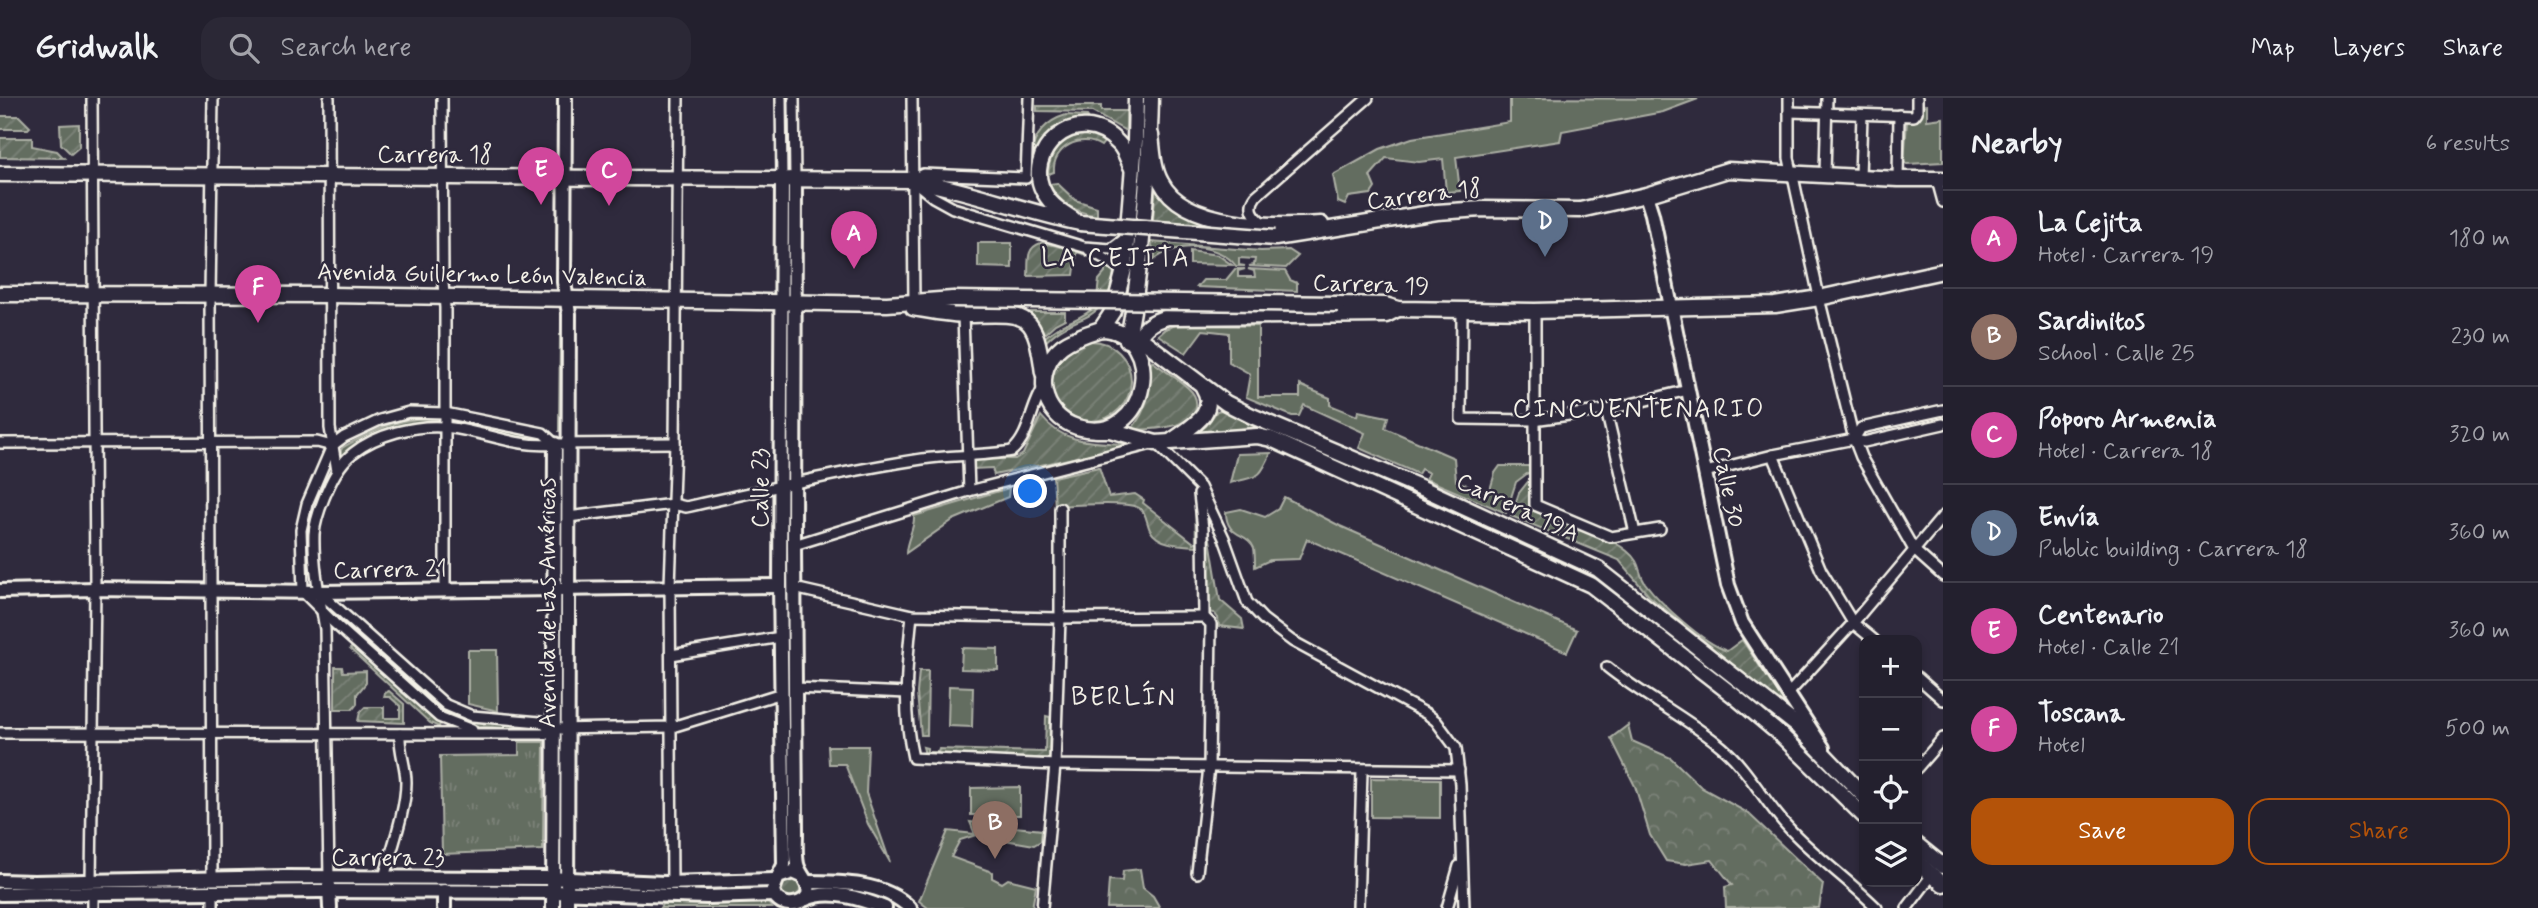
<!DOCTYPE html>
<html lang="en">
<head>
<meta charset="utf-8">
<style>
  :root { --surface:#23202e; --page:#2b2836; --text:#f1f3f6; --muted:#a3a3aa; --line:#403e4a; --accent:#b45309 }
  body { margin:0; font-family:Mynerve,sans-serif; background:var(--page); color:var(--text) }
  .controls { position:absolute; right:21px; bottom:21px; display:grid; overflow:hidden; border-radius:14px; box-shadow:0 4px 10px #0003 }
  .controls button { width:63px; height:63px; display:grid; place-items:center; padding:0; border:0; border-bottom:2px solid var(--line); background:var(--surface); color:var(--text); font:35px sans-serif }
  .you { position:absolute; left:1031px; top:394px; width:24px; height:24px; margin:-18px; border:5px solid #fff; border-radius:50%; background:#1a73e8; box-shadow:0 0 0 10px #1a73e833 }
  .badge { display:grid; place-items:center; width:46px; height:46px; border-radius:50%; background:var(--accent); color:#fff; font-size:23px; font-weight:700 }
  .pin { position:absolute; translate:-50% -58px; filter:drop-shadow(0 2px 4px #0008) }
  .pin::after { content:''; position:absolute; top:37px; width:24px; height:21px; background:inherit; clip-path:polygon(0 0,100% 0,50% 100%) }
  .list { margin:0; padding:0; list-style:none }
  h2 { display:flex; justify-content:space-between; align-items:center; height:91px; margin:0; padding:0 28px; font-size:30px }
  h2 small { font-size:23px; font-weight:400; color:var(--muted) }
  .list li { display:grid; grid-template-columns:46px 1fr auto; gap:21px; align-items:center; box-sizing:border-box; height:98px; padding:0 28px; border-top:2px solid var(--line) }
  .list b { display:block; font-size:26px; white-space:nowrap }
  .list p { margin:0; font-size:23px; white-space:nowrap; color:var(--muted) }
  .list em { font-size:23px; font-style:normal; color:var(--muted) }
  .actions { display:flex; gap:14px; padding:21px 28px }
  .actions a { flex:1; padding:16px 0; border:2px solid var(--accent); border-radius:21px; text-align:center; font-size:24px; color:var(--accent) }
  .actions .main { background:var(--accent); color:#fff }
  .icon { flex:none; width:38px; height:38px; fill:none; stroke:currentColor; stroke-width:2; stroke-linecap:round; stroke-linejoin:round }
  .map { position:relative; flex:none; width:1943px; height:810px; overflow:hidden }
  header { display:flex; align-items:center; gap:42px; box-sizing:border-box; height:98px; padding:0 35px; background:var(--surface); border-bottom:2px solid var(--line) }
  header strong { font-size:33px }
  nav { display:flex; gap:38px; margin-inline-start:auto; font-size:24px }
  .search { width:490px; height:63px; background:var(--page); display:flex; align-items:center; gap:18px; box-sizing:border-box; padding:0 24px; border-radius:21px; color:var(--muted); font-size:26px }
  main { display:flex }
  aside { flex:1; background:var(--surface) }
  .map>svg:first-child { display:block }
</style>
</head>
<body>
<header>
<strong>Gridwalk</strong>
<div class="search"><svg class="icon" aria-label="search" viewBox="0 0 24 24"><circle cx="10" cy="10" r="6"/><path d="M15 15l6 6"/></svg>Search here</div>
<nav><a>Map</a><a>Layers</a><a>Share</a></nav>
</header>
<main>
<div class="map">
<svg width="1943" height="810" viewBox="0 0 1943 810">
  <defs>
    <pattern id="forest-crowns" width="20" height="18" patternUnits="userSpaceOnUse" patternTransform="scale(1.75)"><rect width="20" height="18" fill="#646d61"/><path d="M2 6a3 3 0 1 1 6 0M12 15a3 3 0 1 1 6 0" fill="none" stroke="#7b8278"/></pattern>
    <pattern id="park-tufts" width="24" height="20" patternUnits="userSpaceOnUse" patternTransform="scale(1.75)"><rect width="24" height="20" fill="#646d61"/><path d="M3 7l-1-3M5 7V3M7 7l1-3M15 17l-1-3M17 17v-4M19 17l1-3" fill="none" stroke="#7b8278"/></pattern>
    <pattern id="garden-furrows" width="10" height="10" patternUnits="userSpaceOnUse" patternTransform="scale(1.75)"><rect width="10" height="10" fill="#646d61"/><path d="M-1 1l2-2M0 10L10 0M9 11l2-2" fill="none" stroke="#7b8278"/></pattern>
  </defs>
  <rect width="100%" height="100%" fill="#2f2a3d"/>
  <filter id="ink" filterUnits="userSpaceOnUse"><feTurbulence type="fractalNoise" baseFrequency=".0143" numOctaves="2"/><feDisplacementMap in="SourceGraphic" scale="14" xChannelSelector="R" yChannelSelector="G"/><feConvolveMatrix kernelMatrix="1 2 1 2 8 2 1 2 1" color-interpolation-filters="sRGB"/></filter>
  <g filter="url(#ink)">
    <g fill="#646d61" stroke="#acafa4" stroke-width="2">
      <path d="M 1510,0 L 1698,1 L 1663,14 L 1562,33 L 1560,43 L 1456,59 L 1460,93 L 1446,94 L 1443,61 L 1419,64 L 1386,60 L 1370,78 L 1375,90 L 1371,96 L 1349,99 L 1345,107 L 1338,104 L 1333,77 L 1380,51 L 1412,40 L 1510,24 Z"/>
      <path d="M 1927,7 L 1927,22 L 1943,20 L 1943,64 L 1907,66 L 1904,64 L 1907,23 L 1915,21 L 1917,8 Z"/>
      <path d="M 1151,144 L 1261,153 L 1289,152 L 1298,158 L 1286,170 L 1249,168 L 1254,167 L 1255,161 L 1239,160 L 1239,167 L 1245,168 L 1236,168 C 1219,145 1176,143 1154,162 L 1155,157 Z"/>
      <path d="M 978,145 L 1012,145 L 1012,170 L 978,169 Z"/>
      <path d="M 1190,153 L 1218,157 L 1232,167 L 1190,166 Z"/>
      <path d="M 1235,171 L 1245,171 L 1238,173 L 1238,179 L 1255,179 L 1254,173 L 1248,171 L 1285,173 L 1290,182 L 1297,185 L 1297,193 L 1197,189 L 1203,182 L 1226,182 Z"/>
      <path d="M 1176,227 L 1258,228 L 1258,299 L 1300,299 L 1300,287 L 1330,300 L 1330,307 L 1357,318 L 1358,313 L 1388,319 L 1385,330 L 1454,360 L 1456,383 L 1489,395 L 1495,375 L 1500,368 L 1528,368 L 1532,372 L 1516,384 L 1506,415 L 1426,381 L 1429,375 L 1421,371 L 1418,376 L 1359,350 L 1365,335 L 1304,307 L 1299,318 L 1292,318 L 1246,299 L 1250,276 L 1229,264 L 1229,235 L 1203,232 L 1186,255 L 1158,237 L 1165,231 Z"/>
      <path d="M 1271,355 C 1258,384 1258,377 1230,385 L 1237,356 Z"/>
      <path d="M 1009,390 L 1008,399 L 953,422 L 906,455 C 906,442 915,431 914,418 Z"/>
      <path d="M 1284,399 L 1340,428 L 1577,532 L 1567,554 L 1307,441 L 1299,461 L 1270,462 L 1255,469 C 1255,463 1255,456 1254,450 C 1248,434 1226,440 1226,414 L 1241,411 L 1265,419 L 1278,411 Z"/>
      <path d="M 962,550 L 998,551 L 998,572 L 961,571 Z"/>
      <path d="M 468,552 L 497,552 L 498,613 L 468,606 Z"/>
      <path d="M 949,588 L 973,589 L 972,629 L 948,628 Z"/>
      <path d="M 828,648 L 868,648 L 866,695 L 890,764 L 868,726 L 845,666 L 829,666 Z"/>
      <path d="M 1371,680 L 1440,681 L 1440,720 L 1371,719 Z"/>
      <path d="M 1020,689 L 1020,717 L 971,717 L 971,690 Z"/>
      <path d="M 970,724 L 1042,732 L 1041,743 L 1034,747 L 976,737 L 960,742 L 951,759 L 992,774 L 992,780 L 1002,785 L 1008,781 L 1036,788 L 1032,810 L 928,810 L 919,803 L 948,733 L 975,736 Z"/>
    </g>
    <g fill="url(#forest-crowns)" stroke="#acafa4" stroke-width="2">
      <path d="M 1628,627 L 1632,643 L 1671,660 L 1702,690 L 1748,715 L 1823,786 L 1819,810 L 1726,810 L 1725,789 L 1732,787 L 1712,762 L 1686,766 L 1666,763 L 1650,737 L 1635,688 L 1611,640 Z"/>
      <path d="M 1140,771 L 1143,790 L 1153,798 L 1160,810 L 1107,810 L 1109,782 L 1122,783 L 1123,773 Z"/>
    </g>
    <g fill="url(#park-tufts)" stroke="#acafa4" stroke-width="2">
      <path d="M 519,644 L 544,644 L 543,752 L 442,756 L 440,658 L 519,657 Z"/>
      <path d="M 768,805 L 772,810 L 660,810 L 662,806 Z"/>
    </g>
    <g fill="url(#garden-furrows)" stroke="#acafa4" stroke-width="2">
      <path d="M 1037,8 L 1101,8 L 1101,13 L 1126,13 L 1126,33 L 1092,14 L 1037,13 Z"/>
      <path d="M 1066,17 L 1087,18 L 1089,21 L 1069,23 L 1052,31 L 1031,58 C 1034,37 1046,23 1066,17 Z"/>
      <path d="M 0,18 L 19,18 L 30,29 L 28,31 L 0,31 Z"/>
      <path d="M 79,26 L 79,49 L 71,56 L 61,46 L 60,27 Z"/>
      <path d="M 1085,36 L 1105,43 L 1101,48 C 1081,35 1052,49 1054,74 L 1048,76 C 1049,53 1063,39 1085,36 Z"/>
      <path d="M 0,40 L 32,40 L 32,48 L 57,53 L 64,60 L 0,59 Z"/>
      <path d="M 1057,85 L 1075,102 L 1097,109 L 1097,118 C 1076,114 1060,106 1049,86 Z"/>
      <path d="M 1156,87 C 1167,122 1225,126 1254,132 L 1153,122 Z"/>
      <path d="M 1041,145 L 1080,152 L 1095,160 L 1077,154 L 1074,177 L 1028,178 C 1029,164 1025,150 1041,145 Z"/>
      <path d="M 1100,161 L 1114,172 C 1108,231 1072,212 1044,246 L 1043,241 C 1061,223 1079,224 1096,208 L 1099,182 L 1105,175 L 1104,166 Z"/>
      <path d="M 1028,214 L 1065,214 L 1065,221 L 1055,226 L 1042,238 L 1041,231 Z"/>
      <path d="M 560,237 L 564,237 L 564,333 L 559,333 Z"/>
      <circle cx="1091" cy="283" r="40"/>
      <path d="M 1152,263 C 1164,273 1182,282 1192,294 C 1196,299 1197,304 1196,310 C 1190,332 1149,331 1131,332 C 1148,310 1151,294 1150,267 Z"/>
      <path d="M 1226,311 L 1406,392 L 1405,394 L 1262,332 L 1196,336 L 1206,328 L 1217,313 Z"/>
      <path d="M 1041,318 C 1063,346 1093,344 1125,346 L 1124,349 L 994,377 L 992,370 L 973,371 L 973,361 L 1015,361 L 1023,356 Z"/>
      <path d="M 441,319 L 441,326 C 393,326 380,337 341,362 L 341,352 L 343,349 C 381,329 397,320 441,319 Z"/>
      <path d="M 448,320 L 541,338 L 540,344 L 448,326 Z"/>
      <path d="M 1099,369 L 1109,399 L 1135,396 L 1144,402 L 1143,405 L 1194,445 L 1196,444 L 1195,403 L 1197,404 L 1200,448 C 1183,447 1159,448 1150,432 C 1146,424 1147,413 1137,409 C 1124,403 1072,407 1055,408 L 1053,379 Z"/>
      <path d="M 1531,380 L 1533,381 L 1534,413 C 1562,424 1604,434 1627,453 C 1642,465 1637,473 1645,485 C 1661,506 1702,544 1727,553 L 1742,542 L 1786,607 L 1785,609 L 1649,498 L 1619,462 L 1511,418 L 1519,395 Z"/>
      <path d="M 1422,401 L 1603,484 L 1772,620 L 1864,705 L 1864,709 L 1771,621 L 1602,485 Z"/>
      <path d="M 1205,411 L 1220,502 L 1242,521 L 1244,531 L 1219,528 L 1218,520 L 1214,515 L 1207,514 Z"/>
      <path d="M 327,507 L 444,611 L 470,623 L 540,628 L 540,633 L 468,627 L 441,615 L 324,511 Z"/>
      <path d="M 353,548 L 440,626 L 439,629 L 430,625 L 350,551 Z"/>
      <path d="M 335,569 L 342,569 L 343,574 L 366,573 L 366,585 L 357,596 L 357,606 L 353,611 L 335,611 Z"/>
      <path d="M 919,573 L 928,573 L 927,637 L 921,637 L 917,595 Z"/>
      <path d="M 389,593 L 404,606 L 404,625 L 358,623 L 360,614 L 365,609 L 384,609 L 384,620 L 400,620 L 400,608 L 390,599 L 384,599 L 385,595 Z"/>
      <path d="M 1046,618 L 1050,619 L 1049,660 L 934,660 L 925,656 L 923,649 L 927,650 L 927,654 L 938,654 L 939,651 L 1045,654 Z"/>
      <circle cx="791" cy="791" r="11"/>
    </g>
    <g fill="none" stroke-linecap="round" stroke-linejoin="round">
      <defs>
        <g id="street">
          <path d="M 329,0 L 330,330 L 337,373"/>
          <path d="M 442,0 L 443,184 L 445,210 L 445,490"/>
          <path d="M 781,0 L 782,81"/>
          <path d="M 794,0 L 795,81"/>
          <path d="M 912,0 L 914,204"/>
          <path d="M 1789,0 L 1789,60 L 1821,208 L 1854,341 L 1861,359 L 1914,452 L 1943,478"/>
          <path d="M 1789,14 L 1914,18 L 1917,14 L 1917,0"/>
          <path d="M 1825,76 L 1827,0"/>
          <path d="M 1860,78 L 1862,17"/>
          <path d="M 913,81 L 923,76 L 1026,80 L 1029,0"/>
          <path d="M 1898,81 L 1899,17"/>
          <path d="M 1937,82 L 1943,104"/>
          <path d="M 916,85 L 933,99 L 953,110 L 1084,149 L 1111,151 L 1127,139"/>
          <path d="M 1263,125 C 1254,118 1247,110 1256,98 L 1368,0"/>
          <path d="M 1089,152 L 1111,164 L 1124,175"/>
          <path d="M 1462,211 L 1461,321 L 1533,322 L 1606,312 L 1688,292"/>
          <path d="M 1535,213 L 1535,407 L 1611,439 L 1660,431"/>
          <path d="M 963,217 L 969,393"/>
          <path d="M 1606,312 L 1635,435"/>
          <path d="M 1854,341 L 1861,330 L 1943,312"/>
          <path d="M 0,345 L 317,344 L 332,348"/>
          <path d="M 1773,357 L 1821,472 L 1853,525 L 1874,542"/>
          <path d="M 1705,374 L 1773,357 L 1854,341 L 1864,344 L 1943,326"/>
          <path d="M 568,419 L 673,406 L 686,409 C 765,392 842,373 922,361 C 952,357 983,358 1012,353 C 1031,336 1030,309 1044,289"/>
          <path d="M 794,447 L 969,393 L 1156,345 L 1200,389 L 1224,440 L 1247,504 L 1263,521 L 1292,543 L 1427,616 L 1436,623 L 1456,650 L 1460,686 L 1464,810"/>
          <path d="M 794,490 L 912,517 L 1060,520 L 1204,519"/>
          <path d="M 319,494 L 446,607 L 472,618 L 540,624 L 553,631"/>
          <path d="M 912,517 C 907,563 902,614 913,660 L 1055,667 L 1459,672"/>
          <path d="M 671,557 L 781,539"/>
          <path d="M 1607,569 C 1643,598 1686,619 1722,649 C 1748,671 1763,702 1786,727 C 1814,758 1848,781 1877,810"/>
          <path d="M 1917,579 L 1943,602"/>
          <path d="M 795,590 L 907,595"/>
          <path d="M 1788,596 L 1853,525 L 1943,418"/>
          <path d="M 472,632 L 439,619 L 334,525 L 303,494 L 301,432 L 307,406 L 332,348 L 344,339 L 380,322 L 409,314 L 445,315 L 543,335 L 555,346"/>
          <path d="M 0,635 L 544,636 L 553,631 L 672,629 L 782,595"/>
          <path d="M 1917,670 L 1943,640"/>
          <path d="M 1197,775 L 1209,669 L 1211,526 L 1204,519 L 1203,431 L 1199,396"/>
          <path d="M 212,779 L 210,197 L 213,0"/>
          <path d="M 329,780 L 325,531 C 320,501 313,467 314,436 C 315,424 320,410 324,400 C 331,383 339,366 353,355 C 377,336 414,327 444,329 C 481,332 518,351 555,346 L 675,345"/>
          <path d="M 384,780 C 391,752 406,713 406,684 C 406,668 399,653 400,636"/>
          <path d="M 91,782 L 95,491 L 92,0"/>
          <path d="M 672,785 L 670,488 L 675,345 L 678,0"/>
          <path d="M 93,796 L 93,810"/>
          <path d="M 213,810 L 213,793"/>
          <path d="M 1042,810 L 1055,667 L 1060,520 L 1060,410"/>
          <path d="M 1358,810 L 1362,673"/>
          <path d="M 1447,810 L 1459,768"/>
          <path d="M 1907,810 L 1932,777"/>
        </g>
        <g id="secondary">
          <path d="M 565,0 L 564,184 L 569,216 L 567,810"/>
          <path d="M 795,81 L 794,447 L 796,733 C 796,744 795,756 797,766 C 799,777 811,784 808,797 C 801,810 776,810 773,792 L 778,779 L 793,774 L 802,778"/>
          <path d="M 1646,97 L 1652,116 L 1728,487 L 1742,525 L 1823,650"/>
          <path d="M 0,493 L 95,491 L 319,494 L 780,488"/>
          <path d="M 778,779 L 784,767 L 780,488 L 782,81"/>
          <path d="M 0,783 L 34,784 L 284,779 L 546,780 L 665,785 L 775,782"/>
          <path d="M 806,784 C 841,784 884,784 910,810"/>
          <path d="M 329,787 L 330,810"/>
          <path d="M 444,793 L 444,810"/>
          <path d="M 0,796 L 319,793 L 553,794 L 707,799 L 774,797"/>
          <path d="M 806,801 C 830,790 862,801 885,810"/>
          <path d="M 553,810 L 555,346"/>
        </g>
        <g id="primary">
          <path d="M 1151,37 C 1153,52 1153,70 1161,84 C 1184,130 1277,129 1321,126"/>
          <path d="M 0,76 L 912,82 C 969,92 1023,113 1080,125"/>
          <path d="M 1073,121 C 1062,114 1051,107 1045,96 C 1020,56 1077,0 1119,46 C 1125,52 1128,63 1132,70"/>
          <path d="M 1275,140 L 1437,114 L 1482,111 L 1580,112 L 1646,97 L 1728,72 L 1898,81 L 1943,81"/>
          <path d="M 0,196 L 330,197 L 887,206 L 953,201"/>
          <path d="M 1338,206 L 1385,207 L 1398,211 L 1535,213 L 1775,207 L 1819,200 L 1943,173"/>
          <path d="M 913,210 C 931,213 950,217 968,217 C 1026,216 1035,211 1043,275"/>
          <path d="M 1101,231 C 1167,232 1151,351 1077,329 C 1041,318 1032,272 1062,248 C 1073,240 1088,235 1101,231 Z"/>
          <path d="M 1101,231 L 1113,213 L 1125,168 L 1135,43 L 1136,0"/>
          <path d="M 1109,231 L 1144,243 L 1226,305 L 1252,318 L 1422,390 L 1598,471 L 1795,626 L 1864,698"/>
          <path d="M 1127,242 C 1135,212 1137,182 1141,151 C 1146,101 1150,51 1151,0"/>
          <path d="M 1135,248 C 1141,231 1151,223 1168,219 L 1386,217 L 1398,211"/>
          <path d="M 1097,332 L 1110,332 L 1156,345 L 1257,338 L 1271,341 L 1591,487 L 1733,597 L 1783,639 L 1864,718"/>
          <path d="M 1173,342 C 1192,328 1219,315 1203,289"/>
          <path d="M 1917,747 L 1943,768"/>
          <path d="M 1917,764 L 1943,786"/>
        </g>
      </defs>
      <use href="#street" stroke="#f4f1e8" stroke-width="14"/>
      <use href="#secondary" stroke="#f4f1e8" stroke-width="18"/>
      <use href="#primary" stroke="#f4f1e8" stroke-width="19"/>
      <use href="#street" stroke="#2f2a3d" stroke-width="9"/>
      <use href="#secondary" stroke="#2f2a3d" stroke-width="12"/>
      <use href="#primary" stroke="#2f2a3d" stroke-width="14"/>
      <defs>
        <g id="primary-bridge">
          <path d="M 1080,125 L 1275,140"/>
          <path d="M 953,201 L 1338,206"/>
        </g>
      </defs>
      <use href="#primary-bridge" stroke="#f4f1e8" stroke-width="19" stroke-linecap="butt"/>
      <use href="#primary-bridge" stroke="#2f2a3d" stroke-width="14"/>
    </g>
  </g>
  <g text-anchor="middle" stroke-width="5" stroke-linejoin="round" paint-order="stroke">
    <g font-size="24" fill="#f4f1e8" stroke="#2f2a3d">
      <text x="435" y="64">Carrera 18</text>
      <text transform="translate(1424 96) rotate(-7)" y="8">Carrera 18</text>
      <text transform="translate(482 176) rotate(1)" y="8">Avenida Guillermo León Valencia</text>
      <text transform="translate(1371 186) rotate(2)" y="8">Carrera 19</text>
      <text transform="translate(1729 389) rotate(79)" y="8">Calle 30</text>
      <text transform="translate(760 390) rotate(-90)" y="8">Calle 23</text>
      <text transform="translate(1518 409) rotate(25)" y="8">Carrera 19A</text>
      <text transform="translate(390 471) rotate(-1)" y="8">Carrera 21</text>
      <text transform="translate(547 505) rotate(-90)" y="8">Avenida de Las Américas</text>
      <text x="388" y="767">Carrera 23</text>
    </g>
    <g font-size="26" letter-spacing="2" fill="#f4f1e8" stroke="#2f2a3d">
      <text x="1116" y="168">LA CEJITA</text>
      <text x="1639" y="319">CINCUENTENARIO</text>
      <text x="1124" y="607">BERLÍN</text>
    </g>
  </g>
</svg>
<div class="controls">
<button>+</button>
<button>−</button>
<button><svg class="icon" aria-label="locate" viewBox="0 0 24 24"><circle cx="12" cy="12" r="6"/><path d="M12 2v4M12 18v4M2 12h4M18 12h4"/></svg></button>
<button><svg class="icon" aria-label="layers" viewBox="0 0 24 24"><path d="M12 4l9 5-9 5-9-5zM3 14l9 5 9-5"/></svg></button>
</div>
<div class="you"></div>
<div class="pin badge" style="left:854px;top:171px;background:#d1479c">A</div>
<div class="pin badge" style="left:995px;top:761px;background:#8d6e63">B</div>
<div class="pin badge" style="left:609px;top:108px;background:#d1479c">C</div>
<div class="pin badge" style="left:1545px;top:159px;background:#5c6f8a">D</div>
<div class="pin badge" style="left:541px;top:107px;background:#d1479c">E</div>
<div class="pin badge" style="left:258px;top:225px;background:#d1479c">F</div>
</div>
<aside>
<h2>Nearby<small>6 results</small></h2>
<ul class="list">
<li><span class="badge" style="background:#d1479c">A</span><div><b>La Cejita</b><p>Hotel · Carrera 19</p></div><em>180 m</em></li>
<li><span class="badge" style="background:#8d6e63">B</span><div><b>Sardinitos</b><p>School · Calle 25</p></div><em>230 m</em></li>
<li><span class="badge" style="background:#d1479c">C</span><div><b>Poporo Armenia</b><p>Hotel · Carrera 18</p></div><em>320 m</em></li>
<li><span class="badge" style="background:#5c6f8a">D</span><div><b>Envía</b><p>Public building · Carrera 18</p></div><em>360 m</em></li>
<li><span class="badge" style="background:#d1479c">E</span><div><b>Centenario</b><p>Hotel · Calle 21</p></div><em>360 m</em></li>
<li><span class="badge" style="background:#d1479c">F</span><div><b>Toscana</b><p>Hotel</p></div><em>500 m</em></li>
</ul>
<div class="actions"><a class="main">Save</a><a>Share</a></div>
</aside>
</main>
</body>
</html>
